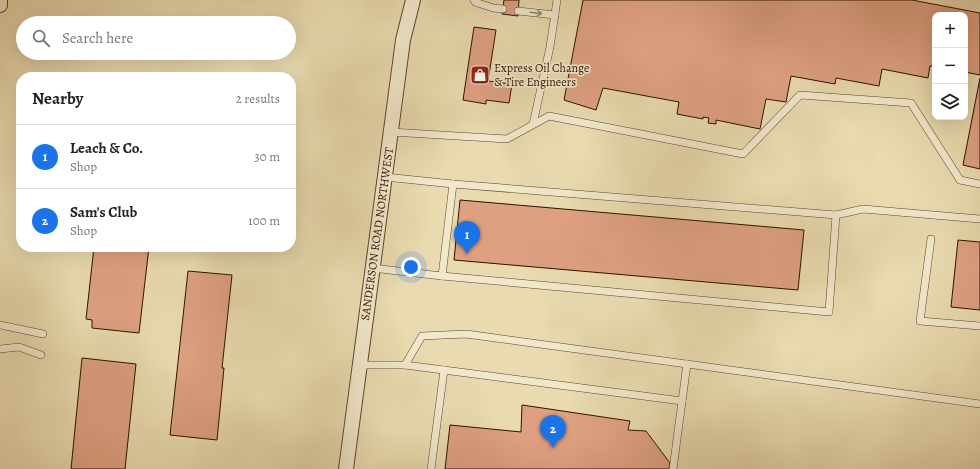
<!DOCTYPE html>
<html lang="en">
<head>
<meta charset="utf-8">
<style>
  :root { --surface:#fff; --page:#f2f2f2; --text:#222; --muted:#767676; --line:#e0e0e0; --accent:#1a73e8 }
  body { margin:0; font-family:Alegreya,serif; background:var(--page); color:var(--text) }
  .controls { position:absolute; right:12px; top:12px; display:grid; overflow:hidden; border-radius:8px; box-shadow:0 4px 16px #0002 }
  .controls button { width:36px; height:36px; display:grid; place-items:center; padding:0; border:0; border-bottom:1px solid var(--line); background:var(--surface); color:var(--text); font:20px sans-serif }
  .you { position:absolute; left:411px; top:267px; width:14px; height:14px; margin:-10px; border:3px solid #fff; border-radius:50%; background:#1a73e8; box-shadow:0 0 0 6px #1a73e833 }
  .badge { display:grid; place-items:center; width:26px; height:26px; border-radius:50%; background:var(--accent); color:#fff; font-size:13px; font-weight:700 }
  .pin { position:absolute; translate:-50% -33px; filter:drop-shadow(0 1px 2px #0008) }
  .pin::after { content:''; position:absolute; top:21px; width:14px; height:12px; background:inherit; clip-path:polygon(0 0,100% 0,50% 100%) }
  .list { margin:0; padding:0; list-style:none }
  h2 { display:flex; justify-content:space-between; align-items:center; height:52px; margin:0; padding:0 16px; font-size:17px }
  h2 small { font-size:13px; font-weight:400; color:var(--muted) }
  .list li { display:grid; grid-template-columns:26px 1fr auto; gap:12px; align-items:center; box-sizing:border-box; height:64px; padding:0 16px; border-top:1px solid var(--line) }
  .list b { display:block; font-size:15px; white-space:nowrap }
  .list p { margin:0; font-size:13px; white-space:nowrap; color:var(--muted) }
  .list em { font-size:13px; font-style:normal; color:var(--muted) }
  .icon { flex:none; width:22px; height:22px; fill:none; stroke:currentColor; stroke-width:2; stroke-linecap:round; stroke-linejoin:round }
  .map { position:relative; flex:none; width:980px; height:469px; overflow:hidden }
  .search { position:absolute; background:var(--surface); box-shadow:0 4px 16px #0002; left:16px; top:16px; width:280px; height:44px; display:flex; align-items:center; gap:10px; box-sizing:border-box; padding:0 14px; border-radius:22px; color:var(--muted); font-size:15px }
  .panel { position:absolute; background:var(--surface); box-shadow:0 4px 16px #0002; left:16px; top:72px; width:280px; height:180px; border-radius:16px }
  .map>svg:first-child { display:block }
</style>
</head>
<body>
<div class="map">
<svg width="980" height="469" viewBox="0 0 980 469">
  <rect width="100%" height="100%" fill="#e9daaf"/>
  <filter id="stains"><feTurbulence type="fractalNoise" baseFrequency=".005" numOctaves="4"/><feColorMatrix values="0 0 0 0 .2 0 0 0 0 .09 0 0 0 0 .02 0 0 0 .5 -.17"/></filter>
  <radialGradient id="worn" r=".72"><stop offset=".6" stop-color="#630" stop-opacity="0"/><stop offset="1" stop-color="#630" stop-opacity=".3"/></radialGradient>
  <g fill="#dea081" stroke="#2a1300">
    <path d="M 504,0 L 519,0 L 518,16 L 502,14 Z"/>
    <path d="M 583,0 L 912,0 L 980,13 L 980,75 L 965,72 L 965,15 L 935,15 L 935,66 L 930,66 L 928,78 L 882,69 L 879,86 L 836,78 L 835,84 L 791,76 L 786,102 L 766,99 L 760,129 L 716,120 L 716,124 L 708,123 L 709,118 L 703,117 L 703,119 L 677,114 L 679,102 L 603,88 L 596,110 L 564,100 Z"/>
    <path d="M 474,27 L 496,30 L 488,81 L 512,84 L 509,103 L 486,100 L 486,104 L 463,100 Z"/>
    <path d="M 980,78 L 980,169 L 963,165 Z"/>
    <path d="M 460,200 L 804,230 L 798,290 L 454,260 Z"/>
    <path d="M 958,240 L 980,242 L 980,310 L 951,307 Z"/>
    <path d="M 94,247 L 149,247 L 139,333 L 92,328 L 92,320 L 86,319 Z"/>
    <path d="M 188,271 L 232,275 L 222,368 L 224,368 L 217,440 L 170,435 Z"/>
    <path d="M 82,358 L 136,364 L 125,469 L 71,469 Z"/>
    <path d="M 522,405 L 630,421 L 628,430 L 646,431 L 670,463 L 669,469 L 445,469 L 450,425 L 521,432 Z"/>
  </g>
  <g fill="none" stroke-linecap="round" stroke-linejoin="round">
    <defs>
      <g id="lane">
        <path d="M 474,0 L 475,2 L 493,8 L 503,9"/>
        <path d="M 518,11 L 555,15"/>
        <path d="M 533,124 L 550,47 L 557,0"/>
        <path d="M 391,132 L 507,139 L 549,116 L 743,154 L 800,95 L 911,103 L 960,180 L 980,184"/>
        <path d="M 385,177 L 453,184 L 836,215 L 863,209 L 980,219"/>
        <path d="M 931,239 L 920,321 L 980,326"/>
        <path d="M 372,268 L 442,276 L 453,184"/>
        <path d="M 442,276 L 829,312 L 836,215"/>
        <path d="M 0,325 L 43,334"/>
        <path d="M 0,349 L 19,347 L 41,355"/>
        <path d="M 359,365 L 405,365 L 422,336 L 466,334 L 980,404"/>
        <path d="M 405,365 L 682,401"/>
        <path d="M 431,469 L 444,370"/>
        <path d="M 673,469 L 687,364"/>
      </g>
      <g id="street">
        <path d="M 0,5 L 0,0"/>
        <path d="M 346,469 L 403,40 L 413,0"/>
      </g>
    </defs>
    <use href="#lane" stroke="#5a452c" stroke-width="8"/>
    <use href="#street" stroke="#5a452c" stroke-width="16"/>
    <use href="#lane" stroke="#f1e7cb" stroke-width="7"/>
    <use href="#street" stroke="#f1e7cb" stroke-width="14"/>
  </g>
  <defs><path id="oneway-shaft" d="M-6 0H5M1.5-3L5.5 0L1.5 3" fill="none" stroke-width="1.6" stroke-linecap="round" stroke-linejoin="round"/></defs>
  <use stroke="#978870" href="#oneway-shaft" transform="translate(536 13) rotate(7)"/>
  <defs>
    <symbol id="shop-square" viewBox="-11 -11 22 22"><rect x="-9" y="-9" width="18" height="18" rx="4" fill="#8f2418" stroke="#f1e7cb"/><path d="M-5-2.5h2.3a2.7 3.5 0 0 1 5.4 0H5L5.5 6h-11ZM-1.5-2.5h3a1.5 2.3 0 0 0-3 0Z" fill="#fff"/></symbol>
  </defs>
  <g fill-rule="evenodd">
    <use href="#shop-square" x="469" y="64" width="22" height="22"/>
  </g>
  <g text-anchor="middle" stroke-width="3.5" stroke-linejoin="round" paint-order="stroke">
    <g font-size="12" fill="#2a1300" stroke="#f1e7cb" text-anchor="start">
      <text x="494" y="72">Express Oil Change<tspan x="494" dy="14">&amp; Tire Engineers</tspan></text>
    </g>
    <g font-size="12" fill="#2a1300" stroke="#f1e7cb">
      <text transform="translate(377 234) rotate(-82)" y="4">SANDERSON ROAD NORTHWEST</text>
    </g>
  </g>
  <rect width="100%" height="100%" filter="url(#stains)"/>
  <rect width="100%" height="100%" fill="url(#worn)"/>
</svg>
<div class="controls">
<button>+</button>
<button>−</button>
<button><svg class="icon" aria-label="layers" viewBox="0 0 24 24"><path d="M12 4l9 5-9 5-9-5zM3 14l9 5 9-5"/></svg></button>
</div>
<div class="you"></div>
<div class="pin badge" style="left:467px;top:254px">1</div>
<div class="pin badge" style="left:553px;top:448px">2</div>
<div class="search"><svg class="icon" aria-label="search" viewBox="0 0 24 24"><circle cx="10" cy="10" r="6"/><path d="M15 15l6 6"/></svg>Search here</div>
<section class="panel">
<h2>Nearby<small>2 results</small></h2>
<ul class="list">
<li><span class="badge">1</span><div><b>Leach &amp; Co.</b><p>Shop</p></div><em>30 m</em></li>
<li><span class="badge">2</span><div><b>Sam's Club</b><p>Shop</p></div><em>100 m</em></li>
</ul>
</section>
</div>
</body>
</html>
